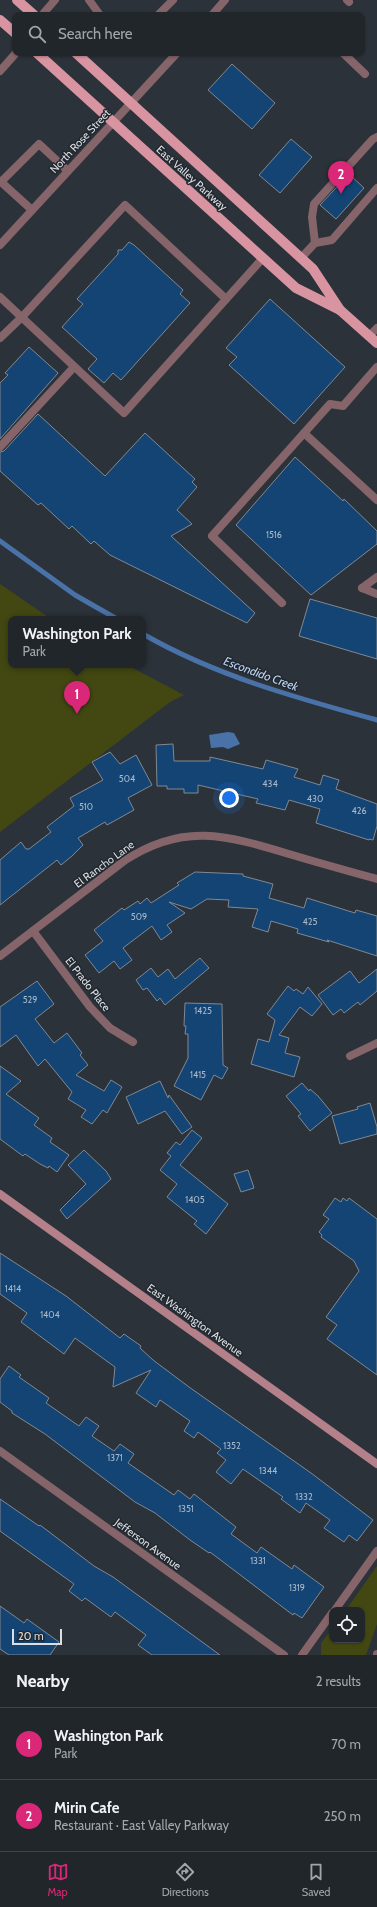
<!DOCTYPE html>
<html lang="en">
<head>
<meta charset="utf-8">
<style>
  :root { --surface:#21262b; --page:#2d3237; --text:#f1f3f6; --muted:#a2a5a9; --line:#3e4347; --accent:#db2777 }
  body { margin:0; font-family:Cabin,sans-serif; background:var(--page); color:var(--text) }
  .controls { position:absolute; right:12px; bottom:12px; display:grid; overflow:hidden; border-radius:8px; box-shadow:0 1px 3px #0004 }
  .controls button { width:36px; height:36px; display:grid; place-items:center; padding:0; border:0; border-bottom:1px solid var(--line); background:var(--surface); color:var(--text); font:20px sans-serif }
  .scale { position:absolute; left:12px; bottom:10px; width:50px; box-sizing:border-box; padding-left:4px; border:2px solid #dbdfe3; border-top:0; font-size:11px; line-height:14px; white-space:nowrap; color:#dbdfe3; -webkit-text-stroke:3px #22282f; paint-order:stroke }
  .you { position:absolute; left:229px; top:798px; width:14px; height:14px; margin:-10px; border:3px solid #fff; border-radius:50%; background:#1a73e8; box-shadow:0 0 0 6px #1a73e833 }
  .badge { display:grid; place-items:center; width:26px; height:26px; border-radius:50%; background:var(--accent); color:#fff; font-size:13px; font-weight:700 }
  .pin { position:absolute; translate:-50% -33px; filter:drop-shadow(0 1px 2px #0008) }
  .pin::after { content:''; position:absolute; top:21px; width:14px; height:12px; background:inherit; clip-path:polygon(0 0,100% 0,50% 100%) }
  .popup { position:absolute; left:8px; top:616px; width:138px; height:52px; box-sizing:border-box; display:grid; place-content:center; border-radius:8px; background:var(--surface); filter:drop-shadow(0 1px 3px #0005); font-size:13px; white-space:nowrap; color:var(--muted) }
  .popup b { font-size:15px; color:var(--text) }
  .popup::after { content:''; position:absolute; left:50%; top:100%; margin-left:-8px; border:8px solid transparent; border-top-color:var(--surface) }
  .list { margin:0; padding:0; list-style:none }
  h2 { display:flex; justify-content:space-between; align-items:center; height:52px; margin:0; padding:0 16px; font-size:17px }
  h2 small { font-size:13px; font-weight:400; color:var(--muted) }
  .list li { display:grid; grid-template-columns:26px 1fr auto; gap:12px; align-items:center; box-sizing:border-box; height:72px; padding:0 16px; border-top:1px solid var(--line) }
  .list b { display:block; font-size:15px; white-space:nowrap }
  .list p { margin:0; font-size:13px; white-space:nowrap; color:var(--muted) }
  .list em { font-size:13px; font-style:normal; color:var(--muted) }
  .icon { flex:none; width:22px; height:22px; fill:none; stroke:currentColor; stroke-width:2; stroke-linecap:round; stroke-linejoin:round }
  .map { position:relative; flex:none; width:377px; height:1655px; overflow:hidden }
  .search { position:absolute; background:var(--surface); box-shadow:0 1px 3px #0004; left:12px; right:12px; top:12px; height:44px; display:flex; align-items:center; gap:10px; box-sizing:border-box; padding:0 14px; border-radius:8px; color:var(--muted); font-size:15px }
  .sheet { height:196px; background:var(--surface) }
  nav { display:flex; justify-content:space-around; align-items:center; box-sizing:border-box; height:56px; border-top:1px solid var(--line); background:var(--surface); font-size:11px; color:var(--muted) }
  nav a { display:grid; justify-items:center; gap:2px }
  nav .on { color:var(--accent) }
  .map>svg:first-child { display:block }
</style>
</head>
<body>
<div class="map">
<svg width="377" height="1655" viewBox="0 0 377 1655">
  <rect width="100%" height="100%" fill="#2c3239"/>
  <g fill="#434812">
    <path d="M 0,584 L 51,619 L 11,619 L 11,665 L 127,665 L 184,695 L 170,702 L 0,832 Z"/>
    <path d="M 377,1566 L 377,1624 L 366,1655 L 321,1655 L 321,1643 L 332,1629 L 332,1640 L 362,1640 L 362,1610 L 346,1610 Z"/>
  </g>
  <path fill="#4973a8" d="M 228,732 L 234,733 L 240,744 L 228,749 L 223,747 L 211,748 L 209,735 Z"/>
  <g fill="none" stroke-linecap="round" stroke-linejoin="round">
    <g stroke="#4973a8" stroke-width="5">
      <path d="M 0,541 L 75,595 L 117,619"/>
      <path d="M 143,634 C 216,676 297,698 377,720"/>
    </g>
  </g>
  <g fill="#134474" stroke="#818890">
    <path d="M 232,64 L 275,103 L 252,129 L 208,90 Z"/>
    <path d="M 291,139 L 312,157 L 280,193 L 259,175 Z"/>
    <path d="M 349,174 L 364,188 L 336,219 L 320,205 Z"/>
    <path d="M 129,242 L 134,245 L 183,290 L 180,294 L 190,303 L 121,380 L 113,373 L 104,383 L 88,369 L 97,359 L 62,327 L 83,304 L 77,299 L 118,254 L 118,250 L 122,250 Z"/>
    <path d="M 270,299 L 345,367 L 294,424 L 229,365 L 237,357 L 226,348 Z"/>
    <path d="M 29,347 L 58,373 L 0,439 L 0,383 L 8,375 L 5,373 Z"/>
    <path d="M 38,414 L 105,476 L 145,433 L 195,479 L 192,482 L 197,487 L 177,510 L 192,524 L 171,536 L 255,613 L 247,623 L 110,555 L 94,541 L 91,544 L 72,526 L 69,529 L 41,503 L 38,505 L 0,471 L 0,452 L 4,451 Z"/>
    <path d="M 295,457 L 343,501 L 344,499 L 377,531 L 377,544 L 311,595 L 236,525 Z"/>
    <path d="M 310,599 L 377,618 L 377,659 L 299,636 Z"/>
    <path d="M 173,744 L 174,761 L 210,761 L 210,757 L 263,769 L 266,760 L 298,769 L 294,777 L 320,785 L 323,775 L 339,780 L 336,789 L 377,804 L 377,826 L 373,840 L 369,839 L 369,840 L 316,823 L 320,809 L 289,800 L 285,810 L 256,803 L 258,799 L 198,785 L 198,793 L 184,793 L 184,789 L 167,789 L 167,786 L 157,786 L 156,745 Z"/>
    <path d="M 110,752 L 120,764 L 136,755 L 152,785 L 128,798 L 134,810 L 107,825 L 105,822 L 78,838 L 83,845 L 72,856 L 61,865 L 57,860 L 0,905 L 0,860 L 21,842 L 26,849 L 29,849 L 51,832 L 47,827 L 74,806 L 70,798 L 103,780 L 92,762 Z"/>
    <path d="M 195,872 L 243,874 L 243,876 L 273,884 L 269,898 L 304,908 L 307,898 L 355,913 L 356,910 L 377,916 L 377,956 L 327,940 L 329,942 L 297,933 L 298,929 L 271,921 L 268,932 L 252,927 L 258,909 L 228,907 L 229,900 L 207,899 L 191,909 L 169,902 L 185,913 L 167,925 L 172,932 L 161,940 L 152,926 L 123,948 L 132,960 L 120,969 L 114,961 L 99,973 L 85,955 L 103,941 L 94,930 L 122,908 L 124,910 L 138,901 L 140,904 L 147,898 L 151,903 L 179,885 L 177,883 Z"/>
    <path d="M 200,958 L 209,968 L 165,1005 L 160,998 L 157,1001 L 147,988 L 143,990 L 136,980 L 151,968 L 158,977 L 168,969 L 175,979 Z"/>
    <path d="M 377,969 L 377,991 L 360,1005 L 358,1002 L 344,1013 L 341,1009 L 333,1015 L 318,995 L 350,971 L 359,983 Z"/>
    <path d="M 37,981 L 54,1004 L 35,1019 L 54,1043 L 67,1033 L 82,1053 L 80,1055 L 88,1065 L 76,1075 L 104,1091 L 111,1080 L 122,1087 L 107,1113 L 103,1110 L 92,1124 L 81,1117 L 86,1110 L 68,1099 L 72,1092 L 45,1059 L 38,1066 L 16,1035 L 0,1047 L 0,1007 Z"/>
    <path d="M 288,986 L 294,991 L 296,989 L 303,994 L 308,987 L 322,1004 L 312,1016 L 300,1007 L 279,1035 L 289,1038 L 285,1053 L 300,1057 L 294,1077 L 251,1064 L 258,1039 L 269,1042 L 275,1020 L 267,1014 Z"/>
    <path d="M 185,1003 L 222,1004 L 223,1065 L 228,1068 L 222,1079 L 214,1075 L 201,1100 L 174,1086 L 188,1058 L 188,1034 L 185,1034 L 186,1026 L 184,1026 Z"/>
    <path d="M 0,1066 L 21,1081 L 6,1094 L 39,1118 L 34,1125 L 52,1138 L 50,1142 L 69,1155 L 57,1172 L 49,1166 L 48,1168 L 40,1164 L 25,1154 L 23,1156 L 0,1139 Z"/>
    <path d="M 160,1081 L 168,1098 L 169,1095 L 192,1127 L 182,1134 L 165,1111 L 138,1124 L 126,1097 Z"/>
    <path d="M 302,1083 L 309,1091 L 310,1089 L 318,1096 L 332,1113 L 310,1131 L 298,1116 L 301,1114 L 286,1096 Z"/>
    <path d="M 370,1103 L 377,1127 L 377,1134 L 340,1144 L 332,1116 L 358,1109 L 357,1107 Z"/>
    <path d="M 192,1130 L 202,1138 L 180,1165 L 228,1204 L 206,1234 L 194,1224 L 197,1221 L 167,1197 L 177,1184 L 160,1170 L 171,1156 L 167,1153 L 176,1142 L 180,1145 Z"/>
    <path d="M 84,1150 L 106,1171 L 111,1179 L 67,1219 L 60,1210 L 86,1184 L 68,1165 Z"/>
    <path d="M 248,1170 L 254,1188 L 241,1192 L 234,1174 Z"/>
    <path d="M 335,1198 L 341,1202 L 343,1198 L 347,1201 L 349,1198 L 377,1219 L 377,1375 L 327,1339 L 337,1325 L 326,1317 L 359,1271 L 354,1261 L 321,1237 L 322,1235 L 319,1232 L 329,1219 L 323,1215 Z"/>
    <path d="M 0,1253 L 66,1296 L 120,1338 L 124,1334 L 141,1346 L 140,1348 L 153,1360 L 189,1387 L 311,1473 L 373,1520 L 357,1541 L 349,1535 L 344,1542 L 324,1528 L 330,1520 L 306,1503 L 300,1513 L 281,1499 L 283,1497 L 243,1469 L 231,1484 L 216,1472 L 226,1460 L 217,1453 L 221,1449 L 198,1432 L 194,1438 L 184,1431 L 190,1421 L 160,1400 L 156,1407 L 136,1393 L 151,1370 L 113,1387 L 115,1367 L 75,1338 L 64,1354 L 21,1322 L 27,1313 L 0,1294 Z"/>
    <path d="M 9,1366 L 21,1375 L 19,1377 L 49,1398 L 46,1403 L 79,1426 L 86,1417 L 99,1426 L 92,1436 L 114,1451 L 120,1444 L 134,1454 L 128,1463 L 174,1495 L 178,1490 L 190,1499 L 194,1494 L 236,1527 L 231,1534 L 257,1553 L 261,1547 L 292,1569 L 294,1565 L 324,1587 L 302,1618 L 294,1613 L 293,1615 L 210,1552 L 209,1553 L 190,1540 L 155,1513 L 135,1502 L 45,1434 L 12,1413 L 12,1411 L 0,1402 L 0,1379 Z"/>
    <path d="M 0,1499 L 39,1526 L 40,1525 L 94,1566 L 113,1577 L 220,1655 L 152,1655 L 138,1645 L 146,1635 L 115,1612 L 111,1617 L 85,1598 L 82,1601 L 69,1591 L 74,1584 L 0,1531 Z"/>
    <path d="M 0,1606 L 24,1623 L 27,1619 L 59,1642 L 50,1655 L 9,1655 L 0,1649 Z"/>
  </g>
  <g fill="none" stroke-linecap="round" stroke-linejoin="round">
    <g stroke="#85646a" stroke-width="8">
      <path d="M 89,0 L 100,15"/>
      <path d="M 347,0 L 349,2"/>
      <path d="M 42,15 L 55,0"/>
      <path d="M 158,15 L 173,0"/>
      <path d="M 343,53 L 365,74"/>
      <path d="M 0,71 L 16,53"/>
      <path d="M 0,181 L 32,210"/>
      <path d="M 1,182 L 39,144 L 68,171"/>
      <path d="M 315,243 L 312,217 L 314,204 L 373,139 L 377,137"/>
      <path d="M 301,258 L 315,243 L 332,240 L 377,188"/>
      <path d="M 0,297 L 124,413 L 263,258"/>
      <path d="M 369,336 L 377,328"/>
      <path d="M 0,338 L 22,317 L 125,205 L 226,299"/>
      <path d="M 304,433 L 377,500"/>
      <path d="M 0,447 L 74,367"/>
      <path d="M 362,588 L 377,577"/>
      <path d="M 362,588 L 377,594"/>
      <path d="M 282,603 L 212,536 L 330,404 L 343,406 L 377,367"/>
    </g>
    <g stroke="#85646a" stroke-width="8">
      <path d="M 33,931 L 90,1007 L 110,1028 L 133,1042"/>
      <path d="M 0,956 L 124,861 C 183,822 226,835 289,854 C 319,863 348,871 377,879"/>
      <path d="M 350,1056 L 377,1043"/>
      <path d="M 0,1451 L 284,1655"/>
    </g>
    <g stroke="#85646a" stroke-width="8">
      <path d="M 212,15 L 225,0"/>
      <path d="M 0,245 L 177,53"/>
      <path d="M 335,1610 L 377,1551"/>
      <path d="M 302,1655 L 332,1613"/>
      <path d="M 377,1655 L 377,1654"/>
    </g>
    <path stroke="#b48089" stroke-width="8" d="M 0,1194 L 377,1464"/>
    <g stroke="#d895a1" stroke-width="10">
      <path d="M 17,0 L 34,15"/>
      <path d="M 0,20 L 15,33"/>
      <path d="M 37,53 L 296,288 L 340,310"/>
      <path d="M 76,53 L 313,269 L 340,310 L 377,343"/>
    </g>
  </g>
  <g text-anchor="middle" stroke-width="3" stroke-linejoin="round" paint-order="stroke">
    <g font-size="9" fill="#a9b8c7">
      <text x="274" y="538">1516</text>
      <text x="127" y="782">504</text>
      <text x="270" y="787">434</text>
      <text x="315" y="802">430</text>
      <text x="86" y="810">510</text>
      <text x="359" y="814">426</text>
      <text x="139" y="920">509</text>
      <text x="310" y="925">425</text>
      <text x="30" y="1003">529</text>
      <text x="203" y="1014">1425</text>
      <text x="198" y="1078">1415</text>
      <text x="195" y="1203">1405</text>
      <text x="13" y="1292">1414</text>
      <text x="50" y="1318">1404</text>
      <text x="232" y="1449">1352</text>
      <text x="115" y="1461">1371</text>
      <text x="268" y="1474">1344</text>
      <text x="304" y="1500">1332</text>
      <text x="186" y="1512">1351</text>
      <text x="258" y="1564">1331</text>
      <text x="297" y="1591">1319</text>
    </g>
    <g font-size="11" fill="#dbdfe3" stroke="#22282f">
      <text transform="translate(80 141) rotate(-47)" y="4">North Rose Street</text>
      <text transform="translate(192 178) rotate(42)" y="4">East Valley Parkway</text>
      <text transform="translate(104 864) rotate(-36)" y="4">El Rancho Lane</text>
      <text transform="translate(88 984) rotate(52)" y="4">El Prado Place</text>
      <text transform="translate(195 1320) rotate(36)" y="4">East Washington Avenue</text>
      <text transform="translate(148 1544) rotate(36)" y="4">Jefferson Avenue</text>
    </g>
    <g font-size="12" font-style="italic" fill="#bdd5f4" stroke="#22282f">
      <text transform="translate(261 674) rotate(20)" y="4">Escondido Creek</text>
    </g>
  </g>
</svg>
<div class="controls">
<button><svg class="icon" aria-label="locate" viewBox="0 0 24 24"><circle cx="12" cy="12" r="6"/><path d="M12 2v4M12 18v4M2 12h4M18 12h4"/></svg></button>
</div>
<div class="scale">20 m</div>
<div class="you"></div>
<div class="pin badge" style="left:77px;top:714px">1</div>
<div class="popup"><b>Washington Park</b>Park</div>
<div class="pin badge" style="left:341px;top:194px">2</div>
<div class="search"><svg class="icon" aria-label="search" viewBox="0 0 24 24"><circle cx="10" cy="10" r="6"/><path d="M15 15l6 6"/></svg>Search here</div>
</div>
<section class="sheet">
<h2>Nearby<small>2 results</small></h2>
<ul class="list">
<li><span class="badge">1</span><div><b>Washington Park</b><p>Park</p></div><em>70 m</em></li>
<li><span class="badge">2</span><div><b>Mirin Cafe</b><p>Restaurant · East Valley Parkway</p></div><em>250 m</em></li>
</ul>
</section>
<nav>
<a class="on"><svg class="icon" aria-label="map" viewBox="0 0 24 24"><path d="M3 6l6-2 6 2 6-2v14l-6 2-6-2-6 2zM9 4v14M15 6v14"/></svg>Map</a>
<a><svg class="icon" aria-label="directions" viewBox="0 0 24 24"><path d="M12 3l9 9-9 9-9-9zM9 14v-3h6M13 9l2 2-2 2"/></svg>Directions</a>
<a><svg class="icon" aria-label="saved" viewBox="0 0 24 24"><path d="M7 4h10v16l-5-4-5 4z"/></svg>Saved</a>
</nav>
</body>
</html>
